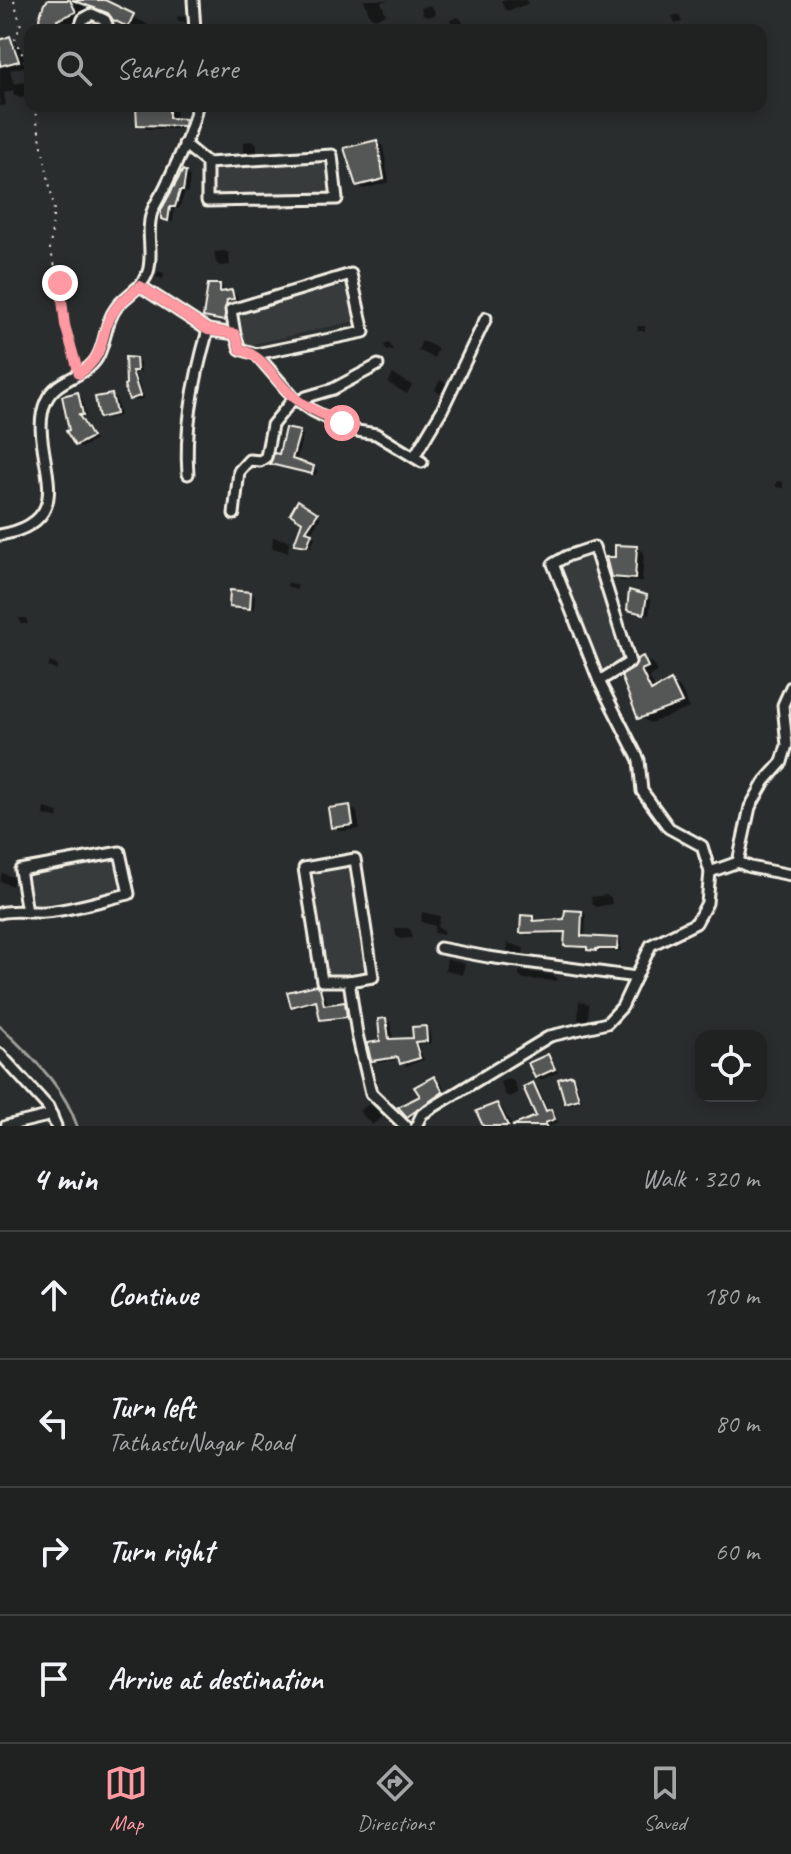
<!DOCTYPE html>
<html lang="en">
<head>
<meta charset="utf-8">
<style>
  :root { --surface:#202222; --page:#2d2f2f; --text:#f1f3f6; --muted:#a2a4a5; --line:#3d3f40; --accent:#ff9aa2 }
  body { margin:0; font-family:Caveat,sans-serif; background:var(--page); color:var(--text) }
  .controls { position:absolute; right:24px; bottom:24px; display:grid; overflow:hidden; border-radius:16px; box-shadow:0 4px 12px #0003 }
  .controls button { width:72px; height:72px; display:grid; place-items:center; padding:0; border:0; border-bottom:2px solid var(--line); background:var(--surface); color:var(--text); font:40px sans-serif }
  .stop { position:absolute; width:24px; height:24px; margin:-18px; border:6px solid #ff9aa2; border-radius:50%; background:#fff }
  .stop.end { background:#ff9aa2; border-color:#fff; box-shadow:0 2px 8px #0008 }
  .list { margin:0; padding:0; list-style:none }
  h2 { display:flex; justify-content:space-between; align-items:center; height:104px; margin:0; padding:0 32px; font-size:34px }
  h2 small { font-size:26px; font-weight:400; color:var(--muted) }
  .list li { display:grid; grid-template-columns:52px 1fr auto; gap:24px; align-items:center; box-sizing:border-box; height:128px; padding:0 32px; border-top:2px solid var(--line) }
  .list b { display:block; font-size:30px; white-space:nowrap }
  .list p { margin:0; font-size:26px; white-space:nowrap; color:var(--muted) }
  .list em { font-size:26px; font-style:normal; color:var(--muted) }
  .icon { flex:none; width:44px; height:44px; fill:none; stroke:currentColor; stroke-width:2; stroke-linecap:round; stroke-linejoin:round }
  .map { position:relative; flex:none; width:791px; height:1126px; overflow:hidden }
  .search { position:absolute; background:var(--surface); box-shadow:0 4px 12px #0003; left:24px; right:24px; top:24px; height:88px; display:flex; align-items:center; gap:20px; box-sizing:border-box; padding:0 28px; border-radius:16px; color:var(--muted); font-size:30px }
  .sheet { height:616px; background:var(--surface) }
  nav { display:flex; justify-content:space-around; align-items:center; box-sizing:border-box; height:112px; border-top:2px solid var(--line); background:var(--surface); font-size:22px; color:var(--muted) }
  nav a { display:grid; justify-items:center; gap:4px }
  nav .on { color:var(--accent) }
  .map>svg:first-child { display:block }
</style>
</head>
<body>
<div class="map">
<svg width="791" height="1126" viewBox="0 0 791 1126">
  <rect width="100%" height="100%" fill="#2a2d2e"/>
  <filter id="ink" filterUnits="userSpaceOnUse"><feTurbulence type="fractalNoise" baseFrequency=".0125" numOctaves="2"/><feDisplacementMap in="SourceGraphic" scale="16" xChannelSelector="R" yChannelSelector="G"/><feConvolveMatrix kernelMatrix="1 2 1 2 8 2 1 2 1" color-interpolation-filters="sRGB"/></filter>
  <g filter="url(#ink)">
    <g fill="#373a3a">
      <path d="M 326,158 L 330,193 L 214,204 L 211,169 Z"/>
      <path d="M 347,285 L 355,321 L 246,346 L 237,311 Z"/>
      <path d="M 591,554 L 629,661 L 599,672 L 561,565 Z"/>
      <path d="M 113,857 L 119,890 L 30,907 L 23,874 Z"/>
      <path d="M 350,866 L 365,970 L 328,975 L 313,871 Z"/>
    </g>
    <g fill="#0007">
      <path d="M 50,0 L 100,0 L 149,25 L 146,30 L 136,30 L 113,17 L 84,6 L 91,21 L 72,30 L 46,30 Z"/>
      <path d="M 364,0 L 388,0 L 381,2 L 386,14 L 375,19 L 370,16 Z"/>
      <path d="M 501,0 L 526,0 L 528,4 L 508,11 L 504,8 Z"/>
      <path d="M 429,5 L 433,8 L 436,15 L 428,17 L 423,15 L 421,8 Z"/>
      <path d="M 679,15 L 682,22 L 675,24 L 672,16 Z"/>
      <path d="M 177,16 L 186,17 L 186,22 L 178,21 Z"/>
      <path d="M 458,17 L 462,20 L 465,29 L 453,29 L 450,20 Z"/>
      <path d="M 10,39 L 19,44 L 27,66 L 10,70 L 14,84 L 24,82 L 28,85 L 30,96 L 19,98 L 14,95 L 13,90 L 4,93 L 6,105 L 0,107 L 0,43 Z"/>
      <path d="M 138,106 L 176,106 L 176,120 L 185,121 L 192,125 L 191,129 L 147,129 L 139,124 Z"/>
      <path d="M 252,141 L 257,144 L 257,154 L 244,152 L 243,142 Z"/>
      <path d="M 377,142 L 383,146 L 389,182 L 364,189 L 358,185 Z"/>
      <path d="M 184,173 L 190,176 L 188,193 L 185,192 L 179,209 L 174,208 L 173,222 L 167,221 L 163,218 Z"/>
      <path d="M 224,251 L 229,253 L 230,265 L 220,266 L 216,263 L 214,252 Z"/>
      <path d="M 158,271 L 164,273 L 163,279 L 156,277 Z"/>
      <path d="M 219,286 L 224,289 L 224,294 L 232,292 L 237,295 L 238,301 L 231,302 L 228,322 L 205,316 Z"/>
      <path d="M 637,326 L 645,326 L 645,331 L 638,331 Z"/>
      <path d="M 422,341 L 438,348 L 434,358 L 418,350 Z"/>
      <path d="M 389,343 L 393,350 L 387,351 L 384,345 Z"/>
      <path d="M 127,359 L 140,362 L 141,372 L 135,373 L 144,398 L 135,401 L 131,398 Z"/>
      <path d="M 393,374 L 412,385 L 407,394 L 388,383 Z"/>
      <path d="M 440,380 L 451,386 L 446,396 L 435,390 Z"/>
      <path d="M 78,394 L 82,397 L 86,416 L 82,417 L 95,440 L 81,448 L 77,445 Z"/>
      <path d="M 112,396 L 116,398 L 120,416 L 105,419 L 101,416 Z"/>
      <path d="M 299,433 L 303,435 L 296,462 L 317,470 L 316,475 L 276,465 Z"/>
      <path d="M 776,481 L 783,482 L 783,488 L 776,487 Z"/>
      <path d="M 299,503 L 321,517 L 310,534 L 315,537 L 311,547 L 296,543 L 305,521 Z"/>
      <path d="M 273,537 L 289,541 L 288,552 L 272,548 Z"/>
      <path d="M 636,548 L 644,552 L 642,582 L 621,581 L 613,576 L 617,559 Z"/>
      <path d="M 288,582 L 298,586 L 296,590 L 287,586 Z"/>
      <path d="M 251,594 L 255,596 L 254,610 L 231,606 Z"/>
      <path d="M 647,597 L 651,600 L 649,615 L 633,611 Z"/>
      <path d="M 19,618 L 26,618 L 28,624 L 21,624 Z"/>
      <path d="M 643,658 L 653,664 L 657,672 L 649,676 L 656,691 L 671,682 L 680,688 L 690,708 L 650,723 L 640,717 L 636,669 Z"/>
      <path d="M 50,662 L 58,666 L 56,670 L 48,667 Z"/>
      <path d="M 350,807 L 357,812 L 360,829 L 341,831 L 333,827 Z"/>
      <path d="M 45,808 L 59,812 L 58,819 L 44,815 Z"/>
      <path d="M 2,873 L 15,878 L 12,886 L 0,881 Z"/>
      <path d="M 606,895 L 611,897 L 612,904 L 596,907 L 592,904 L 591,897 Z"/>
      <path d="M 422,912 L 440,916 L 438,928 L 444,930 L 443,935 L 434,933 L 435,926 L 421,922 Z"/>
      <path d="M 582,912 L 586,915 L 585,938 L 617,939 L 621,942 L 621,951 L 600,950 L 600,952 L 588,948 L 571,948 L 566,945 L 566,934 L 526,935 L 522,932 L 533,918 L 537,922 L 566,921 Z"/>
      <path d="M 395,928 L 407,928 L 411,930 L 412,938 L 401,939 L 396,936 Z"/>
      <path d="M 508,943 L 524,948 L 523,955 L 507,951 Z"/>
      <path d="M 447,959 L 465,964 L 462,975 L 445,970 Z"/>
      <path d="M 519,971 L 553,975 L 557,978 L 557,981 L 524,979 L 519,976 Z"/>
      <path d="M 315,987 L 324,993 L 329,1007 L 344,1004 L 349,1007 L 351,1018 L 326,1021 L 322,1019 L 318,1002 L 297,1008 L 293,1005 Z"/>
      <path d="M 579,1001 L 589,1004 L 588,1022 L 578,1020 Z"/>
      <path d="M 386,1020 L 391,1022 L 393,1041 L 415,1039 L 425,1028 L 430,1030 L 431,1043 L 418,1044 L 424,1060 L 406,1066 L 400,1059 L 378,1063 L 373,1060 L 383,1043 Z"/>
      <path d="M 548,1057 L 552,1059 L 558,1072 L 541,1080 L 536,1077 Z"/>
      <path d="M 572,1077 L 576,1080 L 582,1101 L 571,1104 L 567,1102 Z"/>
      <path d="M 509,1078 L 514,1081 L 518,1093 L 509,1097 L 505,1094 L 500,1082 Z"/>
      <path d="M 434,1079 L 441,1082 L 448,1096 L 415,1120 L 408,1116 Z"/>
      <path d="M 533,1084 L 538,1087 L 549,1112 L 555,1113 L 558,1122 L 550,1126 L 517,1126 L 539,1117 Z"/>
      <path d="M 369,1104 L 384,1116 L 372,1125 L 359,1111 Z"/>
      <path d="M 497,1105 L 502,1108 L 512,1126 L 485,1126 Z"/>
    </g>
    <g fill="none" stroke-linecap="round" stroke-linejoin="round">
      <path stroke="#9f9f9a" stroke-width="3" d="M 0,1026 C 30,1056 64,1085 77,1126"/>
    </g>
    <g fill="#555756" stroke="#f4f1e8" stroke-width="2">
      <path d="M 48,0 L 70,0 L 76,12 L 57,20 L 60,30 L 44,30 L 39,18 L 44,4 Z"/>
      <path d="M 72,0 L 105,0 L 134,14 L 128,27 L 113,20 L 108,13 Z"/>
      <path d="M 10,36 L 19,61 L 0,66 L 0,40 Z"/>
      <path d="M 136,106 L 169,106 L 169,118 L 185,119 L 184,126 L 137,125 Z"/>
      <path d="M 377,140 L 384,179 L 356,186 L 344,148 Z"/>
      <path d="M 183,170 L 186,172 L 183,191 L 180,191 L 175,207 L 170,207 L 168,221 L 161,219 L 161,210 Z"/>
      <path d="M 208,284 L 220,284 L 220,292 L 232,290 L 234,299 L 227,300 L 224,321 L 203,317 Z"/>
      <path d="M 125,357 L 136,358 L 137,371 L 132,371 L 140,396 L 129,400 L 124,385 L 126,384 Z"/>
      <path d="M 78,392 L 83,415 L 79,415 L 92,437 L 75,446 L 66,431 L 69,430 L 62,396 Z"/>
      <path d="M 112,394 L 116,414 L 99,418 L 95,397 Z"/>
      <path d="M 285,428 L 300,431 L 292,459 L 314,466 L 312,474 L 270,464 L 274,453 L 279,454 Z"/>
      <path d="M 298,500 L 318,513 L 306,531 L 312,533 L 307,546 L 294,544 L 302,522 L 290,514 Z"/>
      <path d="M 615,545 L 637,546 L 635,579 L 611,577 L 606,557 L 615,557 Z"/>
      <path d="M 230,590 L 251,592 L 250,609 L 229,607 Z"/>
      <path d="M 629,590 L 647,595 L 644,614 L 627,610 Z"/>
      <path d="M 643,656 L 648,667 L 641,670 L 651,691 L 671,680 L 682,703 L 638,719 L 621,676 L 634,668 L 637,659 Z"/>
      <path d="M 350,805 L 353,825 L 331,828 L 328,808 Z"/>
      <path d="M 565,910 L 582,911 L 581,936 L 618,938 L 617,949 L 596,949 L 596,951 L 587,950 L 587,947 L 564,946 L 565,932 L 520,933 L 521,915 L 533,916 L 533,921 L 564,919 Z"/>
      <path d="M 316,985 L 320,988 L 324,1005 L 345,1002 L 347,1017 L 320,1020 L 316,1000 L 291,1007 L 287,992 Z"/>
      <path d="M 386,1018 L 389,1039 L 413,1038 L 412,1027 L 426,1026 L 427,1041 L 415,1042 L 420,1058 L 400,1064 L 398,1057 L 371,1061 L 367,1043 L 380,1041 L 378,1019 Z"/>
      <path d="M 548,1054 L 555,1069 L 535,1078 L 528,1063 Z"/>
      <path d="M 572,1075 L 579,1099 L 565,1103 L 558,1079 Z"/>
      <path d="M 434,1076 L 443,1092 L 407,1117 L 398,1107 L 420,1096 L 414,1087 Z"/>
      <path d="M 533,1082 L 546,1111 L 551,1109 L 555,1119 L 545,1123 L 546,1126 L 512,1126 L 536,1116 L 523,1087 Z"/>
      <path d="M 497,1103 L 508,1126 L 483,1126 L 476,1111 Z"/>
    </g>
    <g fill="none" stroke-linecap="round" stroke-linejoin="round">
      <defs>
        <g id="minor">
          <path d="M 193,0 L 195,30"/>
          <path d="M 79,30 L 83,19 L 92,14 L 105,20 L 109,30"/>
          <path d="M 184,144 L 207,163 L 332,155 L 337,199 L 207,201 L 207,163"/>
          <path d="M 140,286 L 208,330 L 235,334 L 240,349 L 256,354 L 294,398 L 313,411 L 351,430 L 376,434 L 422,462"/>
          <path d="M 235,334 L 231,310 L 351,274 L 364,332 L 256,354"/>
          <path d="M 299,402 L 306,397 L 333,389 L 378,365"/>
          <path d="M 414,457 L 442,410 L 486,318"/>
          <path d="M 188,474 C 184,426 195,375 208,330"/>
          <path d="M 234,514 L 239,471 L 249,460 L 260,461 L 266,457 L 272,425 L 294,398"/>
          <path d="M 0,535 C 89,519 24,450 46,401 C 57,376 89,378 99,354 C 106,339 106,321 116,308 C 125,295 142,289 148,272 C 154,253 145,232 152,212 C 155,203 162,194 166,185 C 178,160 192,133 197,106"/>
          <path d="M 355,859 L 373,977 L 349,981 L 322,981 L 304,868 Z"/>
          <path d="M 738,862 L 750,807 L 765,781 L 782,762 L 787,745 L 783,705 L 791,687"/>
          <path d="M 710,872 L 738,862 L 750,867 L 791,875"/>
          <path d="M 0,913 C 16,909 30,913 45,912 C 73,910 102,900 129,894 L 120,852 L 20,870 L 27,912"/>
          <path d="M 440,948 L 488,957 L 636,977"/>
          <path d="M 349,981 L 357,1034 L 371,1093 L 405,1126"/>
          <path d="M 0,1054 L 48,1107 L 56,1126"/>
          <path d="M 6,1126 L 52,1115"/>
          <path d="M 416,1126 L 422,1114 L 550,1036 L 607,1023 L 622,1007 L 651,945 L 696,923 L 707,903 L 710,872 L 702,846 L 669,828 L 642,791 L 639,760 L 599,681 L 553,564 L 567,556 L 594,547 L 630,662 L 599,681"/>
        </g>
      </defs>
      <use href="#minor" stroke="#f4f1e8" stroke-width="15"/>
      <g stroke="#f4f1e8" stroke-width="2" stroke-dasharray="2 6" stroke-linecap="butt">
        <path d="M 14,0 L 21,26 L 15,38 L 27,65 L 30,80"/>
        <path d="M 34,106 L 54,207 L 50,249 L 60,283 L 65,325 L 76,365"/>
      </g>
      <use href="#minor" stroke="#2a2d2e" stroke-width="9"/>
    </g>
  </g>
  <g fill="none" stroke-linecap="round" stroke-linejoin="round" filter="url(#ink)">
    <path stroke="#ff9aa2" stroke-width="10" d="M 60,283 L 65,325 L 79,374 C 110,353 97,333 116,308 C 122,300 132,293 140,286 L 208,330 L 235,334 L 240,349 C 268,358 274,382 296,399 C 310,410 326,416 342,423"/>
  </g>
</svg>
<div class="controls">
<button><svg class="icon" aria-label="locate" viewBox="0 0 24 24"><circle cx="12" cy="12" r="6"/><path d="M12 2v4M12 18v4M2 12h4M18 12h4"/></svg></button>
</div>
<div class="stop" style="left:342px;top:423px"></div>
<div class="stop end" style="left:60px;top:283px"></div>
<div class="search"><svg class="icon" aria-label="search" viewBox="0 0 24 24"><circle cx="10" cy="10" r="6"/><path d="M15 15l6 6"/></svg>Search here</div>
</div>
<section class="sheet">
<h2>4 min<small>Walk · 320 m</small></h2>
<ul class="list">
<li><svg class="icon" aria-label="ahead" viewBox="0 0 24 24"><path d="M12 20V5M6 11l6-6 6 6"/></svg><div><b>Continue</b></div><em>180 m</em></li>
<li><svg class="icon" aria-label="left" viewBox="0 0 24 24"><path d="M17 20v-9H6M10 6l-5 5 5 5"/></svg><div><b>Turn left</b><p>TathastuNagar Road</p></div><em>80 m</em></li>
<li><svg class="icon" aria-label="right" viewBox="0 0 24 24"><path d="M7 20v-9h11M14 6l5 5-5 5"/></svg><div><b>Turn right</b></div><em>60 m</em></li>
<li><svg class="icon" aria-label="arrive" viewBox="0 0 24 24"><path d="M6 21V4h12l-3 4 3 4H6"/></svg><div><b>Arrive at destination</b></div></li>
</ul>
</section>
<nav>
<a class="on"><svg class="icon" aria-label="map" viewBox="0 0 24 24"><path d="M3 6l6-2 6 2 6-2v14l-6 2-6-2-6 2zM9 4v14M15 6v14"/></svg>Map</a>
<a><svg class="icon" aria-label="directions" viewBox="0 0 24 24"><path d="M12 3l9 9-9 9-9-9zM9 14v-3h6M13 9l2 2-2 2"/></svg>Directions</a>
<a><svg class="icon" aria-label="saved" viewBox="0 0 24 24"><path d="M7 4h10v16l-5-4-5 4z"/></svg>Saved</a>
</nav>
</body>
</html>
